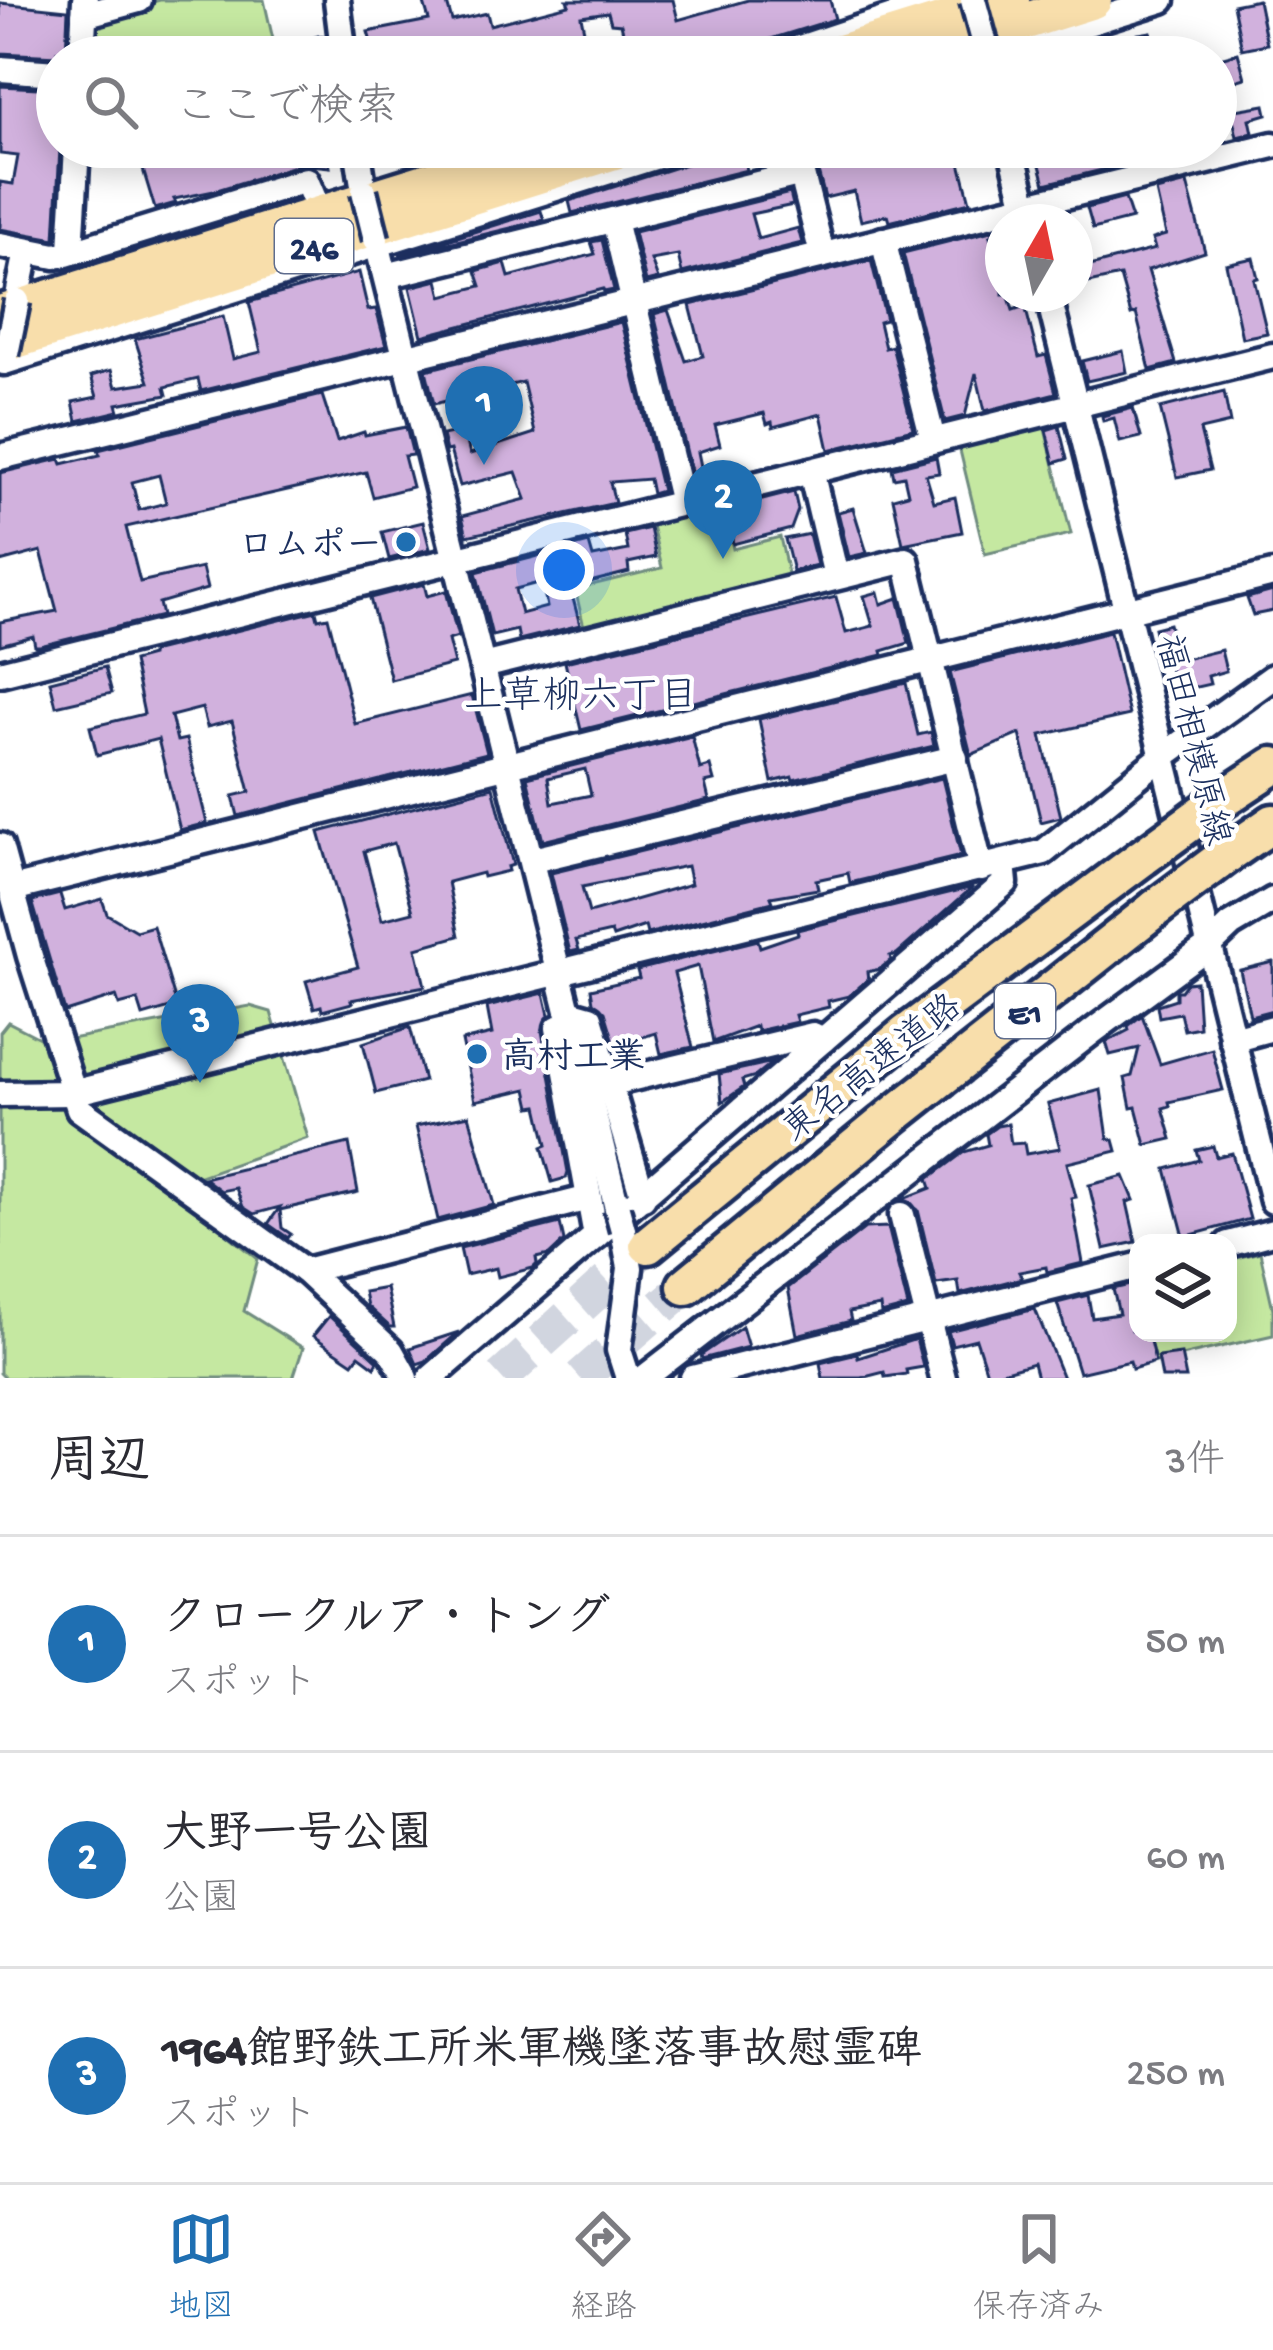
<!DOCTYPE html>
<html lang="ja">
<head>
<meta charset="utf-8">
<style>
  :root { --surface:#fff; --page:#f2f2f3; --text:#2b2b33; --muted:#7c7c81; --line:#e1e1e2; --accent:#1f6fb2 }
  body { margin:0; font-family:"Gochi Hand","Klee One",sans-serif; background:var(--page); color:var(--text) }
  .controls { position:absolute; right:36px; bottom:36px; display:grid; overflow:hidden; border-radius:24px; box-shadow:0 6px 30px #0003 }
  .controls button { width:108px; height:108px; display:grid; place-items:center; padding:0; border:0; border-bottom:3px solid var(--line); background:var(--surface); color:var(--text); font:60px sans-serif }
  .compass { position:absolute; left:985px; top:204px; width:108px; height:108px; border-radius:50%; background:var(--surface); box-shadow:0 6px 30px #0003; rotate:9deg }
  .you { position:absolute; left:564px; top:570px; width:42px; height:42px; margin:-30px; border:9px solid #fff; border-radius:50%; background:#1a73e8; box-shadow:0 0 0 18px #1a73e833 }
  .badge { display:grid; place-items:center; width:78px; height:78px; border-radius:50%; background:var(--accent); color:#fff; font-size:39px; font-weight:700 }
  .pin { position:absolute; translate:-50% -99px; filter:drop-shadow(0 3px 6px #0008) }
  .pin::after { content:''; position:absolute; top:63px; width:42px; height:36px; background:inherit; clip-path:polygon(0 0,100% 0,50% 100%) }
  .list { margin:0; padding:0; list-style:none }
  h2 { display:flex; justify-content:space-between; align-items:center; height:156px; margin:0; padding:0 48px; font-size:51px }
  h2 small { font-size:39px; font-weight:400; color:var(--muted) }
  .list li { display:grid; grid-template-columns:78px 1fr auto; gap:36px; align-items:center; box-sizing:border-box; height:216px; padding:0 48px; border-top:3px solid var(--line) }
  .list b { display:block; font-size:45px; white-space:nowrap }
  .list p { margin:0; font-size:39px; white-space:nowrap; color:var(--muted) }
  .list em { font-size:39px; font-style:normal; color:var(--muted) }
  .icon { flex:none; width:66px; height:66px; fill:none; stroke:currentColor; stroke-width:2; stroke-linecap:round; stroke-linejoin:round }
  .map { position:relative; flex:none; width:1273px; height:1378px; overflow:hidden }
  .search { position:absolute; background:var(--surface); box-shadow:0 6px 30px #0003; left:36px; right:36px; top:36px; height:132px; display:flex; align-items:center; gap:30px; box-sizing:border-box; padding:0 42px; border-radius:66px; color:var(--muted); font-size:45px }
  .sheet { height:804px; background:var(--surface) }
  nav { display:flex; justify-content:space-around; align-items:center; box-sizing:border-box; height:168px; border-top:3px solid var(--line); background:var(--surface); font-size:33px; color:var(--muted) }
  nav a { display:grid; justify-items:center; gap:6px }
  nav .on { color:var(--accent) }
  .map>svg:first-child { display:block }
</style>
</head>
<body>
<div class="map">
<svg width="1273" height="1378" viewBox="0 0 1273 1378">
  <rect width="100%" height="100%" fill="#fff"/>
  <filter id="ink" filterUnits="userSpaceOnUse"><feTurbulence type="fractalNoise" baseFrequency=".00833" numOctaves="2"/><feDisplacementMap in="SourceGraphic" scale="24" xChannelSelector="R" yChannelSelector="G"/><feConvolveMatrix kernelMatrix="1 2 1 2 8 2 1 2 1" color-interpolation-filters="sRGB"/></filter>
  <g filter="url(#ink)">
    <g fill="#c5e8a1" stroke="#708c80" stroke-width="3">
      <path d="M 160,0 L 264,0 L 277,57 L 84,57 L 86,19 Z"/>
      <path d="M 1043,421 L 1071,534 L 985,554 L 958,442 Z"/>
      <path d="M 722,499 L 733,549 L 780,537 L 790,583 L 586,635 L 575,589 L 662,568 L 650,517 Z"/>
      <path d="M 250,1006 L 271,1012 L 308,1138 L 169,1187 L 258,1259 L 244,1311 L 303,1348 L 293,1378 L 5,1378 L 0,1373 L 0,1032 L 8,1022 L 49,1043 Z"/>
      <path d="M 1260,1252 L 1273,1309 L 1273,1335 L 1155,1362 L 1148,1333 L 1228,1333 L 1228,1260 Z"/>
    </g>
    <g fill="#d1b1dd" stroke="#1b2f5e" stroke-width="3" fill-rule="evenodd">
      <path d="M 423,0 L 446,0 L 452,21 L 487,13 L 490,25 L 569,5 L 567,0 L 673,0 L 678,20 L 748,0 L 830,0 L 835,19 L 713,57 L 629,57 L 621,24 L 611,23 L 608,12 L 581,16 L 589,55 L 581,57 L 398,57 L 395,45 L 373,49 L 368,32 L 429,20 Z"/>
      <path d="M 1258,0 L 1267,44 L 1242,49 L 1233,5 Z"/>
      <path d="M 0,3 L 68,10 L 66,53 L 57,52 L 57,56 L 0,53 Z"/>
      <path d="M 1151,32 L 1158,57 L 1113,57 L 1109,39 Z"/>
      <path d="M 318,36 L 325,36 L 327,57 L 296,57 L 293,44 Z"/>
      <path d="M 1238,53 L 1245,78 L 1225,84 L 1230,111 L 1265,105 L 1267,114 L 1250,119 L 1253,133 L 1237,137 L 1234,123 L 1216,129 L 1216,59 Z"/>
      <path d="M 0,86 L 57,89 L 57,148 L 60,148 L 55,239 L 0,229 L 0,182 L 13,184 L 18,156 L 0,154 Z"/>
      <path d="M 164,147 L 167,155 L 195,147 L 326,147 L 330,167 L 301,164 L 214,191 L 174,199 L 176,203 L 155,209 L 138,153 Z"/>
      <path d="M 740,147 L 747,170 L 572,213 L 569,201 Z"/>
      <path d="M 819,147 L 865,147 L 868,161 L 923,147 L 956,147 L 970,202 L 889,222 L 887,215 L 861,221 L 854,191 L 825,198 L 812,149 Z"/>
      <path d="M 1049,147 L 1095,147 L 1098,159 L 1125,152 L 1126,156 L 1153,147 L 1174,147 L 1175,152 L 1045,184 L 1036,150 Z"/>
      <path d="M 1187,183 L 1205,252 L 1148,270 L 1176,363 L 1150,370 L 1136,313 L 1131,315 L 1120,276 L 1075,286 L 1075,270 L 1155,249 L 1152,239 L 1166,235 L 1156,191 Z"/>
      <path d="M 790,193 L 793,205 L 751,214 L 758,239 L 798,228 L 802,243 L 682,273 L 678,255 L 651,260 L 658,279 L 646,282 L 634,232 Z"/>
      <path d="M 1125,198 L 1132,219 L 1093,229 L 1087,208 Z"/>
      <path d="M 541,211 L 544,220 L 399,255 L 425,247 Z"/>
      <path d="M 1003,228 L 1003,233 L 990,236 L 1003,279 L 1003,294 L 1008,294 L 1013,310 L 1025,306 L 1038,357 L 1046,355 L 1056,393 L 985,411 L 976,373 L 965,416 L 945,421 L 903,253 Z"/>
      <path d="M 602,240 L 614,290 L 604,292 L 603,289 L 422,336 L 410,287 L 438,280 L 442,296 L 481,286 L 476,271 L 505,263 L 509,277 L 595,254 L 591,242 Z"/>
      <path d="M 1253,258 L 1258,278 L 1254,279 L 1267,333 L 1242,338 L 1226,264 Z"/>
      <path d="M 871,260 L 886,320 L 879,322 L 885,348 L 892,346 L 913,429 L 829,450 L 821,414 L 773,427 L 772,422 L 767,424 L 764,413 L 715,425 L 720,445 L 698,452 L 704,481 L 694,483 L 654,314 L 668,310 L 686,361 L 703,356 L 690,305 Z"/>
      <path d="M 359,272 L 368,310 L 376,309 L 386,346 L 201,391 L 198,379 L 165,387 L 167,395 L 117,404 L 119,411 L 77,421 L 73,402 L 97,397 L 91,376 L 111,370 L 116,387 L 149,382 L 135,339 L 223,316 L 233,359 L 261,352 L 249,302 Z"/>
      <path d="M 621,322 L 662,491 L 652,494 L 649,479 L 610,482 L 615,503 L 467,536 L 462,516 L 526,499 L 516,472 L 460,486 L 450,450 L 446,451 L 442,435 L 464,430 L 470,454 L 535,433 L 523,382 L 434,404 L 426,370 Z"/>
      <path d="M 1123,351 L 1127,372 L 1087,381 L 1082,361 Z"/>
      <path d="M 1224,392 L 1230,423 L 1200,430 L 1210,470 L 1177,477 L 1160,408 Z"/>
      <path d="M 322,395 L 337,441 L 364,432 L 365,435 L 406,427 L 413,455 L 404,456 L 412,487 L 373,497 L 366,472 L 126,527 L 140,582 L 202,568 L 207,589 L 159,603 L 162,616 L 40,646 L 35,646 L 33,636 L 0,645 L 0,622 L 57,611 L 41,551 L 0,562 L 0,473 L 60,459 L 62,464 L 100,455 L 98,450 ZM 159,475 L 166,503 L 139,510 L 132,482 Z"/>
      <path d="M 1133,408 L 1141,437 L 1120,442 L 1114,418 L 1103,421 L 1102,416 Z"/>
      <path d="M 1059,426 L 1067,459 L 1054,463 L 1046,430 Z"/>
      <path d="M 936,457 L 939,473 L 926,475 L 934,502 L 955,497 L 962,532 L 903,544 L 893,498 L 908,494 L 904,476 L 894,478 L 892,468 Z"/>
      <path d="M 794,492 L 798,510 L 791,529 L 733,544 L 727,509 Z"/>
      <path d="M 853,508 L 867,553 L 849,557 L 838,512 Z"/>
      <path d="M 423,522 L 430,549 L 389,559 L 382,532 Z"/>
      <path d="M 650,528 L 656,557 L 628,563 L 629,572 L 570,587 L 580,625 L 519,640 L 517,630 L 492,636 L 476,572 L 589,543 L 593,557 L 628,550 L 625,534 ZM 542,582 L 547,607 L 521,614 L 515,589 Z"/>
      <path d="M 809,534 L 817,565 L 793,571 L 785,539 Z"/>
      <path d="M 424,584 L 427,596 L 446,591 L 458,637 L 448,640 L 454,664 L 391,680 L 370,598 Z"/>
      <path d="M 1273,591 L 1273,611 L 1253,615 L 1247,598 Z"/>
      <path d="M 878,592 L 881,604 L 898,598 L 909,643 L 882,651 L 883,655 L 581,730 L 565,662 L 836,597 L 846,633 L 873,626 L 864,596 Z"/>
      <path d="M 316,611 L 318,619 L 328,617 L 355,724 L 472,695 L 487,753 L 238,816 L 233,796 L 250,792 L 232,721 L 207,727 L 202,708 L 171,716 L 177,741 L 186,739 L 207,823 L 180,830 L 158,739 L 97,755 L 90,727 L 144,714 L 133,661 L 151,656 L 151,652 Z"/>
      <path d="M 1169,624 L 1178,658 L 1163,663 L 1154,628 Z"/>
      <path d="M 1110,632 L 1129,715 L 1041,735 L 1061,817 L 1041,822 L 1020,734 L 971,755 L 950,672 Z"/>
      <path d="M 1221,650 L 1226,671 L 1208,676 L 1210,684 L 1175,692 L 1168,663 Z"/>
      <path d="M 105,667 L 112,693 L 56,706 L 50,681 Z"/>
      <path d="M 906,683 L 918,735 L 931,732 L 934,746 L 793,780 L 792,777 L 772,782 L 759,719 Z"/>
      <path d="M 692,736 L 700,769 L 710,766 L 714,781 L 705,783 L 709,800 L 543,841 L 527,777 ZM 585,769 L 591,795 L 552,803 L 548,778 Z"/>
      <path d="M 942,778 L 961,856 L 850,883 L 848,873 L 816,880 L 818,889 L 771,897 L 773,902 L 647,934 L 645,926 L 613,937 L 611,932 L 576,940 L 579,950 L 570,952 L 551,873 ZM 687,866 L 691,884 L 589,913 L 582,887 Z"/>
      <path d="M 493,787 L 513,865 L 507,867 L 508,871 L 483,877 L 482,873 L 448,882 L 459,936 L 416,948 L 425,986 L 351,1000 L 352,1003 L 322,1011 L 321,1006 L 314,1008 L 306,981 L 358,967 L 319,832 ZM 394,843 L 413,912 L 382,920 L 364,851 Z"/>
      <path d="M 973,887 L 897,954 L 890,956 L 891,960 L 880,969 L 867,972 L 868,979 L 849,996 L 828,1001 L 829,1007 L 795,1015 L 797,1022 L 757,1031 L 756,1026 L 713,1042 L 698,966 L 674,973 L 693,1047 L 661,1054 L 656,1033 L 615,1045 L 605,1012 L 593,1002 L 591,989 L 639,978 L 637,970 L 758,940 L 760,947 L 798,934 L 797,930 Z"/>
      <path d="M 60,894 L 65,910 L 102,899 L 107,914 L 136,931 L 153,926 L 177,1006 L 143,1016 L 138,1000 L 119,1005 L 116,996 L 65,1012 L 32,901 Z"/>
      <path d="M 1273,962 L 1273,1010 L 1250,1016 L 1240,970 Z"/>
      <path d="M 1196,982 L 1199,1027 L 1184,1030 L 1180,1013 L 1159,1017 L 1157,1005 L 1176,999 L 1176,991 L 1181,991 L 1187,983 Z"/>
      <path d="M 544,993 L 549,1015 L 542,1031 L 568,1172 L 566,1178 L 552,1182 L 542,1147 L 547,1145 L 538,1106 L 531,1107 L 527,1089 L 475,1101 L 462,1041 L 492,1034 L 487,1007 Z"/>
      <path d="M 1142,1015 L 1160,1064 L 1212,1049 L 1223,1090 L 1169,1102 L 1170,1106 L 1163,1108 L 1172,1139 L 1146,1145 L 1136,1107 L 1131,1108 L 1125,1078 L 1132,1076 L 1139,1048 L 1110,1055 L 1106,1042 L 1129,1030 L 1128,1026 Z"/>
      <path d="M 410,1027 L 424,1081 L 376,1093 L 363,1043 Z"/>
      <path d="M 773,1062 L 756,1076 L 742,1080 L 744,1087 L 722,1102 L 719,1074 Z"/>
      <path d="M 1101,1090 L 1108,1138 L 1114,1140 L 1117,1151 L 1067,1163 L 1076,1197 L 1071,1198 L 1083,1263 L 1047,1272 L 1046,1267 L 1019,1272 L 1022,1278 L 960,1294 L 958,1281 L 936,1284 L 918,1210 L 903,1199 L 931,1188 L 928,1179 L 964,1152 L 988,1145 L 986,1134 L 997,1126 L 1008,1124 L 1011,1144 L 1024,1143 L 1026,1154 L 1060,1148 L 1048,1104 Z"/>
      <path d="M 469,1115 L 494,1205 L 438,1220 L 416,1126 Z"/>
      <path d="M 349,1143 L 358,1192 L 280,1210 L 282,1228 L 291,1234 L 288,1238 L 268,1224 L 280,1207 L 254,1214 L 243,1207 L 236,1188 L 221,1191 L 204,1178 Z"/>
      <path d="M 1213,1146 L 1216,1157 L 1232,1153 L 1250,1219 L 1184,1237 L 1166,1169 L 1199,1160 L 1196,1150 Z"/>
      <path d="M 1124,1176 L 1134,1200 L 1127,1202 L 1136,1242 L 1104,1249 L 1089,1185 Z"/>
      <path d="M 560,1223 L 564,1241 L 549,1255 L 536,1258 L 537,1264 L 533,1268 L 498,1277 L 496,1268 L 466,1275 L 460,1248 Z"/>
      <path d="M 888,1227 L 908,1307 L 881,1314 L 880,1306 L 849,1312 L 851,1321 L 797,1335 L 788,1288 L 865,1228 Z"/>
      <path d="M 1134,1284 L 1138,1300 L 1131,1302 L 1132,1330 L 1148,1333 L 1155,1362 L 1132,1369 L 1130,1361 L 1079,1373 L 1057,1303 L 1088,1295 L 1092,1318 L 1119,1314 L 1113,1289 Z"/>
      <path d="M 386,1288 L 394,1327 L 390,1327 L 367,1306 L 364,1292 Z"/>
      <path d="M 1035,1309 L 1063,1378 L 1037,1378 L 1033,1363 L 988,1376 L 976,1339 L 952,1345 L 948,1331 Z"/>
      <path d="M 329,1316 L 378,1361 L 375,1367 L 359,1355 L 353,1363 L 313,1336 Z"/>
      <path d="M 742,1327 L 748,1347 L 702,1359 L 701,1355 Z"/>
      <path d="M 459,1332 L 426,1361 L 417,1364 L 410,1348 Z"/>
      <path d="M 916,1339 L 923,1367 L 906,1370 L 907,1374 L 885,1377 L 884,1372 L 861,1378 L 823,1378 L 820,1363 L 857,1354 L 858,1358 Z"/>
      <path d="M 1181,1354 L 1186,1378 L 1162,1378 L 1158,1357 Z"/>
    </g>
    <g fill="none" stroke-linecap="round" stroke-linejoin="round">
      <g stroke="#d1d5df" stroke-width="36" stroke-dasharray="36 18" stroke-linecap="butt">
        <path d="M 501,1378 L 648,1245"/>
        <path d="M 580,1378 L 686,1286"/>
      </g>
      <defs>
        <g id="minor">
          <path d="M 337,0 L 344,57"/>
          <path d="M 84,15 L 139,0"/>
          <path d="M 82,57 L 85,0"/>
          <path d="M 773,57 L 944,0"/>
          <path d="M 979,57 L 1162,0"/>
          <path d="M 0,69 L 57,73"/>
          <path d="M 357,147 L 364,191"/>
          <path d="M 795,147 L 822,254"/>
          <path d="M 1011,147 L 1030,222"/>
          <path d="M 614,220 L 682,503"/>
          <path d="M 376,239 L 617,1208"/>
          <path d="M 883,240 L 933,440"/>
          <path d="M 0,245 L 55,256 L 66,254 L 306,180 L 314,199"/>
          <path d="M 71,250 L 77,147"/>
          <path d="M 386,276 L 802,173"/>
          <path d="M 1048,294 L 1273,1201"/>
          <path d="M 17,301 L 27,251"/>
          <path d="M 4,362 L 686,147"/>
          <path d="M 0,457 L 1273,145"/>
          <path d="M 811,471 L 836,576"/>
          <path d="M 483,666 L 906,560 L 981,869"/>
          <path d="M 0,673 L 1273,356"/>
          <path d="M 0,846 L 30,956 L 79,1109 L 305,1271 L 391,1351 L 406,1378"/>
          <path d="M 533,860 L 955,758"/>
          <path d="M 12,889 L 1273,574"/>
          <path d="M 569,1012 L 590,1018 L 643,1197"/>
          <path d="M 558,1028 L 596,1236"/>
          <path d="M 1232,1039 L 1273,1028"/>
          <path d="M 608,1084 L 813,1035 L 823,1040"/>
          <path d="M 0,1094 L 72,1093 L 1044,852 L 1163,756 L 1273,677"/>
          <path d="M 902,1215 L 943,1378"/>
          <path d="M 623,1230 L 630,1268 L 619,1350 L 628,1378"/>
          <path d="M 1228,1244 L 1273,1232"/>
          <path d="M 305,1271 L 589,1198"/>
          <path d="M 431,1378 L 1005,883 L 1003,863"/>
          <path d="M 644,1378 L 1097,1028 L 1210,945 L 1231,925 L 1273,900"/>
          <path d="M 693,1378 L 1138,1266"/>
        </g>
        <g id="highway">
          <path d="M 827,57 L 1011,0"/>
          <path d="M 912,57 L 1093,0"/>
          <path d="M 0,314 L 538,147"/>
          <path d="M 0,345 L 627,147"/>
          <path d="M 1217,803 L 1273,766"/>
          <path d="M 1228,854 L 1273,823"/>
          <path d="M 648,1245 L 906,1034 L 1143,857"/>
          <path d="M 686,1286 L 894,1115 L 1156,908"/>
        </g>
      </defs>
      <use href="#minor" stroke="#1b2f5e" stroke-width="33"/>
      <use href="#highway" stroke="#1b2f5e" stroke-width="45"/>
      <use href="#minor" stroke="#fff" stroke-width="24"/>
      <use href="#highway" stroke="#f8deab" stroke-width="36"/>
      <defs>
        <g id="minor-bridge">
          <path d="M 973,0 L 988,55"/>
          <path d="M 364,191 L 376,239"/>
          <path d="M 6,354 L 17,301"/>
          <path d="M 617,1208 L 623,1230"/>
        </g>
        <g id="highway-bridge">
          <path d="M 1143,857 L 1217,803"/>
          <path d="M 1156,908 L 1228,854"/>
        </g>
      </defs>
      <use href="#minor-bridge" stroke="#1b2f5e" stroke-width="33" stroke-linecap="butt"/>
      <use href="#highway-bridge" stroke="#1b2f5e" stroke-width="45" stroke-linecap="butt"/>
      <use href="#minor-bridge" stroke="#fff" stroke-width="24"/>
      <use href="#highway-bridge" stroke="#f8deab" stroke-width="36"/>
    </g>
  </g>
  <g fill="#1f6fb2" stroke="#fff" stroke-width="4.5">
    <circle cx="406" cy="542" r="12"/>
    <circle cx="477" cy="1054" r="12"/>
  </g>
  <g text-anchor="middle" stroke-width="9" stroke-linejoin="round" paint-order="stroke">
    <g fill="#fff" stroke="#5f6d8e" stroke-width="3">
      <rect x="275" y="219" width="78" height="54" rx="9"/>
      <rect x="995" y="984" width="60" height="54" rx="9"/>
    </g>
    <g font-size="33" font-weight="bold" fill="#1b2f5e">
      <text x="314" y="258">246</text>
      <text x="1025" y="1023">E1</text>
    </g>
    <g font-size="36" font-weight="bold" fill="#1b2f5e" stroke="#fff" text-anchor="end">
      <text x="382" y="555">ロムポー</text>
      <text x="501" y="1067" text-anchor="start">高村工業</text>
    </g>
    <g font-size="36" fill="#1b2f5e" stroke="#fff">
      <text transform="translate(1196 739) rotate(76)" y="13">福田相模原線</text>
      <text transform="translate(870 1065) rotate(-38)" y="13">東名高速道路</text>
    </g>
    <g font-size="39" fill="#1b2f5e" stroke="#fff">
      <text x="581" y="707">上草柳六丁目</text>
    </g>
  </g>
</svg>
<div class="controls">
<button><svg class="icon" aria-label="layers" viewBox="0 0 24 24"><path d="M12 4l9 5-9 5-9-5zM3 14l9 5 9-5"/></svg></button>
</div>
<svg class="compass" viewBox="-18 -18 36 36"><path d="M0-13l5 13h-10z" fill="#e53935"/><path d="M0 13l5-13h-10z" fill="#7c7c81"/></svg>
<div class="you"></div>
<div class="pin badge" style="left:484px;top:465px">1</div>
<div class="pin badge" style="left:723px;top:559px">2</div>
<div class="pin badge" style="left:200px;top:1083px">3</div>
<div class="search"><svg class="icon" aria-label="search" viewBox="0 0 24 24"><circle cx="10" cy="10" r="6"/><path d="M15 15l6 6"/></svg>ここで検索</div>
</div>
<section class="sheet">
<h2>周辺<small>3件</small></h2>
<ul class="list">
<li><span class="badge">1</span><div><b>クロークルア・トング</b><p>スポット</p></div><em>50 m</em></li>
<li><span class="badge">2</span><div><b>大野一号公園</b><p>公園</p></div><em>60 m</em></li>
<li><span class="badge">3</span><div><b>1964館野鉄工所米軍機墜落事故慰霊碑</b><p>スポット</p></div><em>250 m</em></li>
</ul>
</section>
<nav>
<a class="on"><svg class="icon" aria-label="map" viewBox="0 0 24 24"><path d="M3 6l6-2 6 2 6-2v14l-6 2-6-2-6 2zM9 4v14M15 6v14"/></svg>地図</a>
<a><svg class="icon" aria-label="directions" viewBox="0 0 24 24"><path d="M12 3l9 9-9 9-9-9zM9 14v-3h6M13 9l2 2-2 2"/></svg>経路</a>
<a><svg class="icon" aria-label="saved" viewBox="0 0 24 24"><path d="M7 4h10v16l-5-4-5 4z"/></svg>保存済み</a>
</nav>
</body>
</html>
